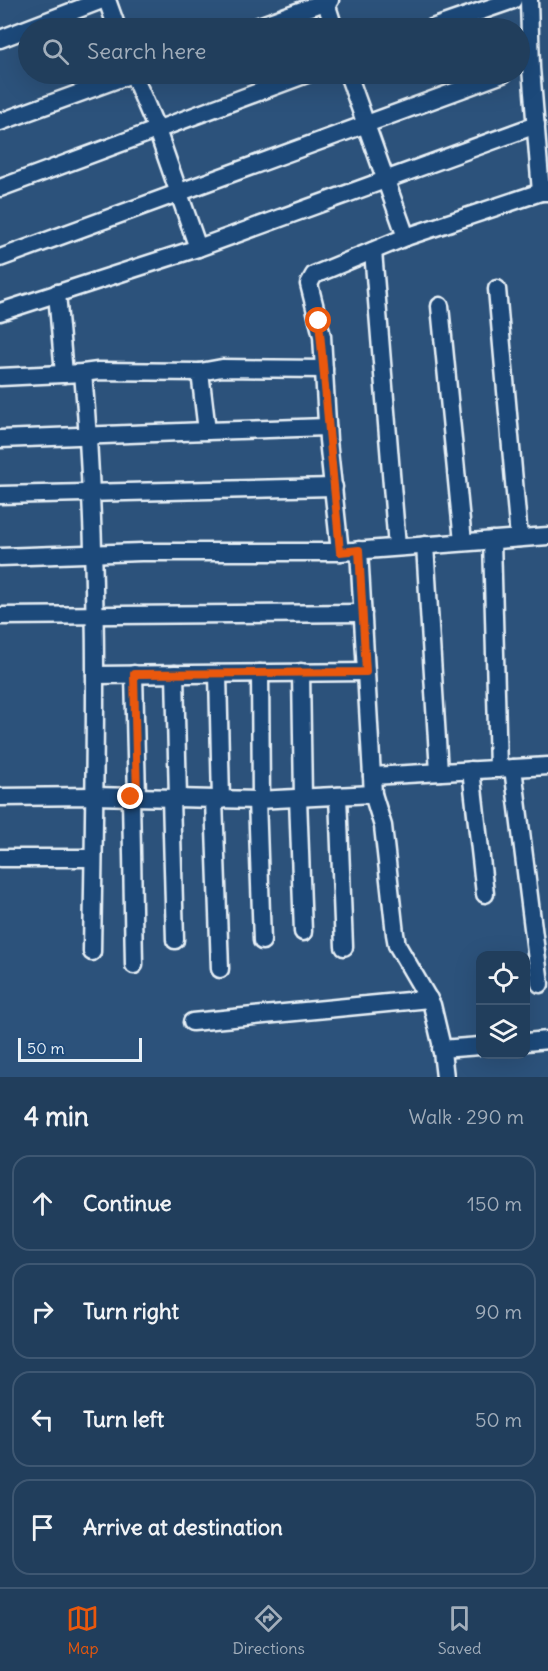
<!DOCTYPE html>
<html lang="en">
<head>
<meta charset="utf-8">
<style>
  :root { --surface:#213e5c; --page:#2d4965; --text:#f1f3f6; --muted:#a2aebb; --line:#3e5772; --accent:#ea580c }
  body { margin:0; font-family:Delius,sans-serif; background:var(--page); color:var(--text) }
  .controls { position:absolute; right:18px; bottom:18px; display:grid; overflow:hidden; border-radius:12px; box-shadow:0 6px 24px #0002 }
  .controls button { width:54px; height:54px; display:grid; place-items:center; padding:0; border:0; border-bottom:2px solid var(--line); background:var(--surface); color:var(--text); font:30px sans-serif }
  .scale { position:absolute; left:18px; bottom:15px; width:124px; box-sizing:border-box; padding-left:6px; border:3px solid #e8f1f8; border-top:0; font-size:16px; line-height:21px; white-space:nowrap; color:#e8f1f8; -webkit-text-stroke:4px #1f4a7a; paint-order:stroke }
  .stop { position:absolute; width:18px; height:18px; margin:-14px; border:4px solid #ea580c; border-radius:50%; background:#fff }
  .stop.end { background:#ea580c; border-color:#fff; box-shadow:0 2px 6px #0008 }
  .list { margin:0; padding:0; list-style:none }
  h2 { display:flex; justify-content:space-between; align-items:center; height:78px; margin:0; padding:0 24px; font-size:26px }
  h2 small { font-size:20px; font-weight:400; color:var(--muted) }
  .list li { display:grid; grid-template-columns:39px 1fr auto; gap:18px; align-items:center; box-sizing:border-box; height:96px; margin:0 12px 12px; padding:0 12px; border:2px solid var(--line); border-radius:18px }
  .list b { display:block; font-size:22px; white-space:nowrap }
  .list em { font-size:20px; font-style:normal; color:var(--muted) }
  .icon { flex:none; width:33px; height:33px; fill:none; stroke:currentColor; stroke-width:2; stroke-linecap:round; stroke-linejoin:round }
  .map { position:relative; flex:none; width:548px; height:1077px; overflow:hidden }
  .search { position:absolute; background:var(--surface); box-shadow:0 6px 24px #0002; left:18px; right:18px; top:18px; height:66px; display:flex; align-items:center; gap:15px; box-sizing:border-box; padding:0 21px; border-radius:33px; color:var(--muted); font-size:22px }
  .sheet { height:510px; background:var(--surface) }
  nav { display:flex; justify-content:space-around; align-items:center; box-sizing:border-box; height:84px; border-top:2px solid var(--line); background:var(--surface); font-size:16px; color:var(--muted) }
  nav a { display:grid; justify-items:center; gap:3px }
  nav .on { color:var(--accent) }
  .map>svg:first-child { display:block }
</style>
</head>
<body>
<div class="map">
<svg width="548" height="1077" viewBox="0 0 548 1077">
  <rect width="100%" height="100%" fill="#2c527b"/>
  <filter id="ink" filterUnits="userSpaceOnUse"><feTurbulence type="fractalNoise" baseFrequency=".0167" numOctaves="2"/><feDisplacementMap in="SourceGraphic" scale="12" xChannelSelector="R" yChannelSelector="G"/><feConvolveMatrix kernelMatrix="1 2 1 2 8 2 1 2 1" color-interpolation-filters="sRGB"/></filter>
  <g filter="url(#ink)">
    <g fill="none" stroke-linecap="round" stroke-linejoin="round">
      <defs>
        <g id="minor">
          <path d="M 107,0 L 117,28"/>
          <path d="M 325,0 L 334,28"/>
          <path d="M 529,0 L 531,68 L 541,192 L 548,192"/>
          <path d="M 253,28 L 330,0"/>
          <path d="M 432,28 L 513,0"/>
          <path d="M 0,39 L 102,0"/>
          <path d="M 133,74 L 157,130 L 198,248"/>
          <path d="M 348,74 L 406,237 L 541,192"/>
          <path d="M 0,122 L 132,74"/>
          <path d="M 0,188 L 307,74"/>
          <path d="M 373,251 L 397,547"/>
          <path d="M 0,258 L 503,74"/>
          <path d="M 497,289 L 519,538"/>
          <path d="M 57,293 L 64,374"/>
          <path d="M 440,306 L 463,542"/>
          <path d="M 0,312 L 198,248 L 536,125"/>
          <path d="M 200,372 L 222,368 L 324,369"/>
          <path d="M 0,377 L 83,373"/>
          <path d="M 0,439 L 207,431"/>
          <path d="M 0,495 L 334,487"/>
          <path d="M 492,540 L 498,769"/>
          <path d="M 425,545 L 439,772"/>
          <path d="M 359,550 L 373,794 L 383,826 L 395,934 L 397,945 L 432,1005 L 441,1043 L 445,1077"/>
          <path d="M 340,552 L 328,440 L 322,336 L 309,284 L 314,275 L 406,237"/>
          <path d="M 0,557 L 141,552 L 340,552 L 548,536"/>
          <path d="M 0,616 L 363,613"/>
          <path d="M 301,672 L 303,798"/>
          <path d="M 260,673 L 261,799"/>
          <path d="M 134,674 L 137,797"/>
          <path d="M 175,674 L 178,798"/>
          <path d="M 218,674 L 221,800"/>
          <path d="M 95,675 L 366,672"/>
          <path d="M 513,768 L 540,984"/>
          <path d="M 471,770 L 485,894"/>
          <path d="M 372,776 L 548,766"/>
          <path d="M 338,796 L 344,947"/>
          <path d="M 0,797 L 94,796 L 257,800 L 373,794"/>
          <path d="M 131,797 L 134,965"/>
          <path d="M 171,798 L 175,940"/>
          <path d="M 298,798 L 303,932"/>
          <path d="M 214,800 L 220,969"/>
          <path d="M 257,800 L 262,941"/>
          <path d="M 0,858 L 93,858"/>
          <path d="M 92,952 C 95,759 100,565 83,373 L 98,371 L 200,372 L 207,431 L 327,427"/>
          <path d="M 192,1022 L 429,999"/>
          <path d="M 526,1042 L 548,1040"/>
          <path d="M 441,1049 L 480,1046"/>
        </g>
      </defs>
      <use href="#minor" stroke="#e8f1f8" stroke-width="21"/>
      <use href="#minor" stroke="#1f4a7a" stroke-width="16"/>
    </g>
  </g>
  <g fill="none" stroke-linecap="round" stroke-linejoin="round" filter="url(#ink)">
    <path stroke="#ea580c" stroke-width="8" d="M 131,797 L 137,797 L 134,674 L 366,672 L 359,550 L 340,552 L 319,321"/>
  </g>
</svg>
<div class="controls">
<button><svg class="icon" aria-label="locate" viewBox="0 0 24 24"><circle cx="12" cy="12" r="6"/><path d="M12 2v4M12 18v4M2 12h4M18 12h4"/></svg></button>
<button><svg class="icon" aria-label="layers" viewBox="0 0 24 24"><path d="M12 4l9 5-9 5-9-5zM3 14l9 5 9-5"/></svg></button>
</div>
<div class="scale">50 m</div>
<div class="stop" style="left:319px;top:321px"></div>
<div class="stop end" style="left:131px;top:797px"></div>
<div class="search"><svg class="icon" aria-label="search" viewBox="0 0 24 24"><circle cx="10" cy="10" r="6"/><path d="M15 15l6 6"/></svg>Search here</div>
</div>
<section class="sheet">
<h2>4 min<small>Walk · 290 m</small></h2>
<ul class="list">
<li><svg class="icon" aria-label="ahead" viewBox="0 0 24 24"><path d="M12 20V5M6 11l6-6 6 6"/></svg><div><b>Continue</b></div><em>150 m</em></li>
<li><svg class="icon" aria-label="right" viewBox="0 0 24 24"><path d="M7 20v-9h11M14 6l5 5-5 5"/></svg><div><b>Turn right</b></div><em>90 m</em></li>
<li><svg class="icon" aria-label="left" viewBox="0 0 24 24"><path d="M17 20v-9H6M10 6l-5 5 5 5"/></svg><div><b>Turn left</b></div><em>50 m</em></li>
<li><svg class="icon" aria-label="arrive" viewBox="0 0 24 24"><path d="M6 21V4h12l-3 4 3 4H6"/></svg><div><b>Arrive at destination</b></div></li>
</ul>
</section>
<nav>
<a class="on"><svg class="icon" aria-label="map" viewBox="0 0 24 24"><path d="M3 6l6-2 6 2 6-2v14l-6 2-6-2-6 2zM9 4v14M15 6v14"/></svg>Map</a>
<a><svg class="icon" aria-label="directions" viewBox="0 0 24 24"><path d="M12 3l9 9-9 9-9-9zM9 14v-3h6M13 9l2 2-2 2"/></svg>Directions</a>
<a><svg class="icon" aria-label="saved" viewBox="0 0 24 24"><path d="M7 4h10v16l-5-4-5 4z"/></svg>Saved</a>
</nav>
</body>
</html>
